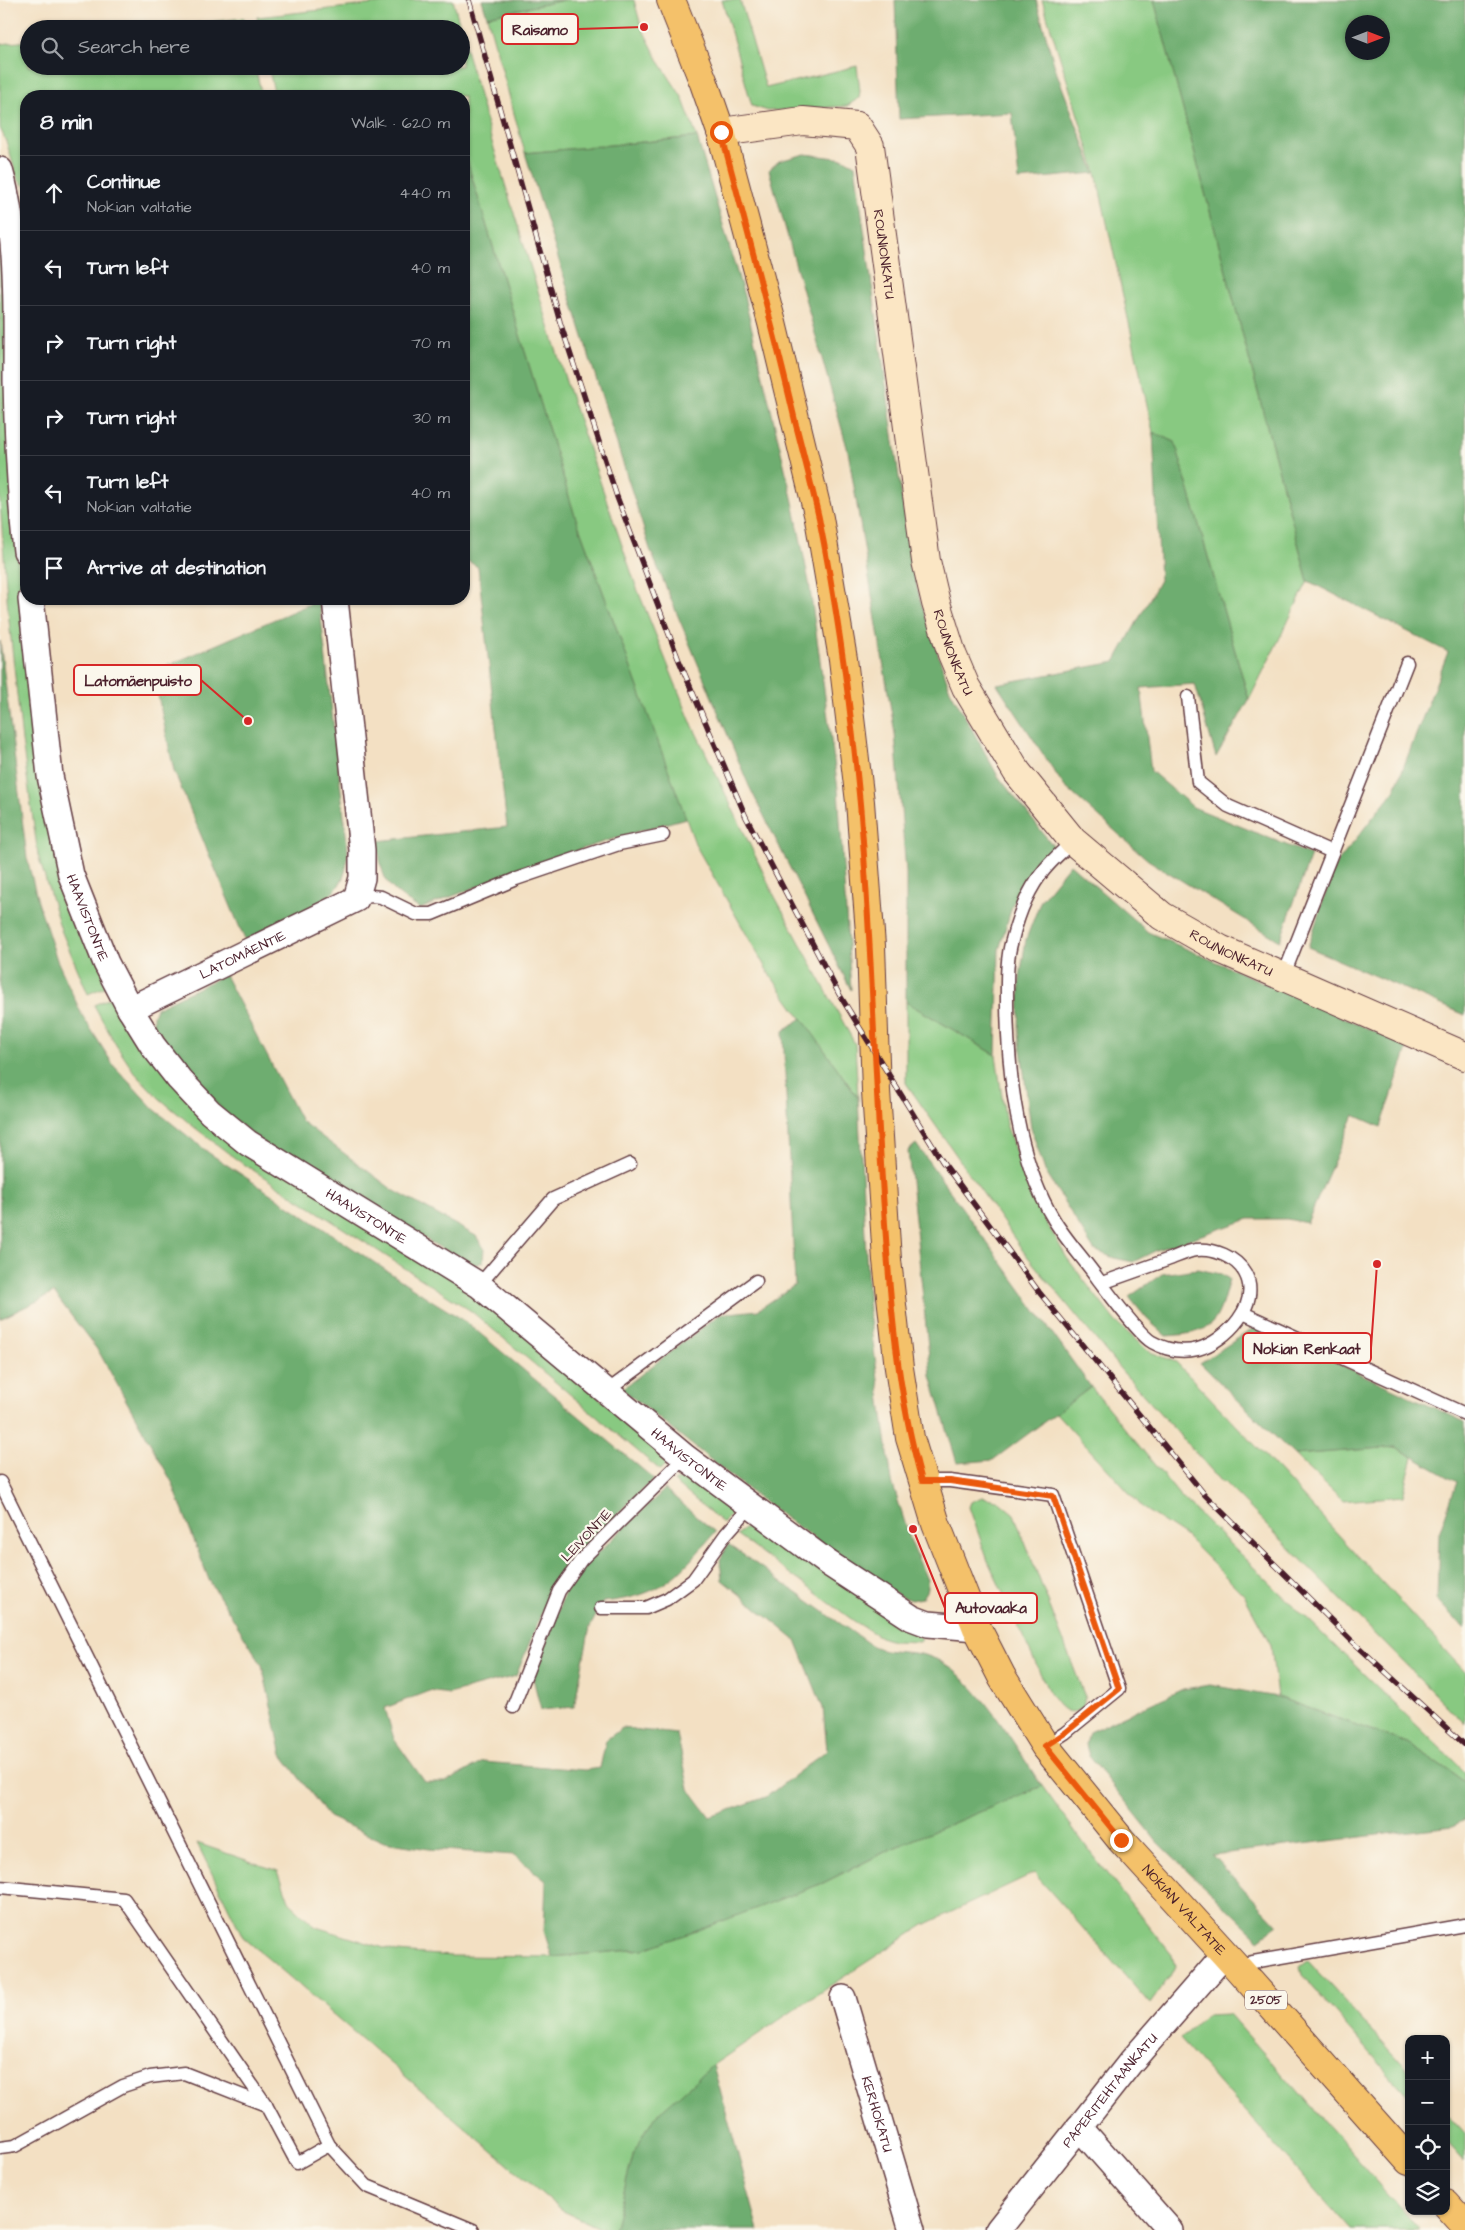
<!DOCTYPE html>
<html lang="en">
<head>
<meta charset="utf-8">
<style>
  :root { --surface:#171b24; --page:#242831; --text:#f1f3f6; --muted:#9ea1a6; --line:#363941 }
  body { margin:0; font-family:"Architects Daughter",sans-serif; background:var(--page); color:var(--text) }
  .controls { position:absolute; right:15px; bottom:15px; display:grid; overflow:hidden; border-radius:10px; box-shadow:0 1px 4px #0004 }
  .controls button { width:45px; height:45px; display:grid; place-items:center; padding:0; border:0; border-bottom:1px solid var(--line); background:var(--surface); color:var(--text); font:25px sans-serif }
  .compass { position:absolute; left:1345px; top:15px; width:45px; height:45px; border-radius:50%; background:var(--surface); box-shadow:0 1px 4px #0004; rotate:90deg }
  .stop { position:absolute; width:15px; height:15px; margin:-11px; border:4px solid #ea580c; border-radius:50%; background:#fff }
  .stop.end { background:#ea580c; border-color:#fff; box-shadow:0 1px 5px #0008 }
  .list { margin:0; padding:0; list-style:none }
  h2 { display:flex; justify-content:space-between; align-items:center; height:65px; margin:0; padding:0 20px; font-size:21px }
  h2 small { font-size:16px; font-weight:400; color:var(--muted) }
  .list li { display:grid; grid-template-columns:32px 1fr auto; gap:15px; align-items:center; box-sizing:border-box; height:75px; padding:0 20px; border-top:1px solid var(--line) }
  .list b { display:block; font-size:19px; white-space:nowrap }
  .list p { margin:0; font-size:16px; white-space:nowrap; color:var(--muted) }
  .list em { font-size:16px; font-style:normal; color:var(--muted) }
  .icon { flex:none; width:28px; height:28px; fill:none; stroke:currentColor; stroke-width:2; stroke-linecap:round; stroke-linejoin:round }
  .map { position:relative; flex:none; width:1465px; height:2230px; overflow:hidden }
  .search { position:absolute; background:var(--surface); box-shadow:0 1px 4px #0004; left:20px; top:20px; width:450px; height:55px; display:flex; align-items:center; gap:12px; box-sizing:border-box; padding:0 18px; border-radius:28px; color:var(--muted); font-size:19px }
  .panel { position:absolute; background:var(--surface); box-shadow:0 1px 4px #0004; left:20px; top:90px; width:450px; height:515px; border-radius:20px }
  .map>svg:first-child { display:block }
</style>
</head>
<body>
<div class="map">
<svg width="1465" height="2230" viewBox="0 0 1465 2230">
  <rect width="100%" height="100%" fill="#fbf7ec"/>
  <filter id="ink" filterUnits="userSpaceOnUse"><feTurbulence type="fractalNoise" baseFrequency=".02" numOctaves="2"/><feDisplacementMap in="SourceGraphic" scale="10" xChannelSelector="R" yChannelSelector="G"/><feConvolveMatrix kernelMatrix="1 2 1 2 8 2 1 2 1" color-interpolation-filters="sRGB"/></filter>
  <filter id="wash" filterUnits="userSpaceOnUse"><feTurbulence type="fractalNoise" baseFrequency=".0096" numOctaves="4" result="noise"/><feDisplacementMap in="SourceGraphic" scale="20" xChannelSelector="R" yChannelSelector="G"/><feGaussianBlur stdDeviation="1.12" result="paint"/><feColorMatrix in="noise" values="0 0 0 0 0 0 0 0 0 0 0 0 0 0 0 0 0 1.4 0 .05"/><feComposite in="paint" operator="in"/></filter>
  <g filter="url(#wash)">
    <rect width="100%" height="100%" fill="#f3e0c3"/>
    <g fill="#88c981" stroke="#697456">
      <path d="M 412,0 L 453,0 L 461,29 L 259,29 L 257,17 Z"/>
      <path d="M 564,0 L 634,0 L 641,26 L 660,63 L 682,97 L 697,137 L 525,153 L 487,16 Z"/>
      <path d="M 722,0 L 740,0 L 766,88 L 857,66 L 860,91 L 859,98 L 847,106 L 768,111 L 752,106 Z"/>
      <path d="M 1042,0 L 1154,0 L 1308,581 L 1249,700 L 1175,442 L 1153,432 L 1096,173 Z"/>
      <path d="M 244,18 L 247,29 L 143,29 Z"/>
      <path d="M 461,31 L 492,142 L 568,388 L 636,586 L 690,720 L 774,895 L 855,1044 L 858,1098 L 768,972 L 696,846 L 574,513 L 467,161 L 464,147 L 464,96 L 275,96 L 268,66 L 461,66 Z"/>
      <path d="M 29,41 L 29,66 L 255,66 L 262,96 L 26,96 L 26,187 L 18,180 L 6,141 L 0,128 L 0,44 Z"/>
      <path d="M 0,200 L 13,512 L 42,778 L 107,986 L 88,994 L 61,930 L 38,855 L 22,741 L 8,611 L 0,502 Z"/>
      <path d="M 112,997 L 481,1297 L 671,1459 L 660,1470 L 471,1311 L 236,1159 L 194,1127 L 159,1098 L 134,1072 L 116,1045 L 94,1005 Z"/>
      <path d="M 906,1002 L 996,1055 L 1006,1124 L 1031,1196 L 1067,1258 L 1115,1321 L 1148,1351 L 1176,1362 L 1275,1466 L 1465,1672 L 1465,1724 L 1224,1482 L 1222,1482 L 1121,1370 L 1023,1251 L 906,1083 Z"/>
      <path d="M 1091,1387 L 1180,1496 L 1465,1772 L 1465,1782 L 1410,1744 L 1277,1697 L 1271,1645 L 1244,1595 L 1184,1535 L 1144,1509 L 1056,1413 Z"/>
      <path d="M 1396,1447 L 1413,1457 L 1403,1496 L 1343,1501 L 1294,1455 Z"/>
      <path d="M 687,1476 L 696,1477 L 734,1505 L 734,1512 L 723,1523 L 674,1482 Z"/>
      <path d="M 982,1497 L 997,1500 L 1014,1514 L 1085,1697 L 1083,1707 C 1066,1720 1057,1704 1048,1690 L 988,1561 L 969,1507 L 971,1502 Z"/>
      <path d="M 757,1527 L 769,1530 L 922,1639 L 920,1642 L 893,1641 L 880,1637 L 854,1621 L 737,1535 L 744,1529 Z"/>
      <path d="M 1042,1786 L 1096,1860 L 1172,1955 L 1175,1966 L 1170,1976 L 1150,2004 L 1034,1873 L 924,1925 L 822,1991 L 713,2065 L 634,2152 L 614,2230 L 604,2230 L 561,2210 L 243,1937 L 197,1843 L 278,1871 L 290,1903 L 316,1927 L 397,1952 L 452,1956 L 552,1957 L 644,1949 L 823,1883 L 891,1849 Z"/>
      <path d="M 1308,1961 L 1409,2072 L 1409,2097 L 1302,1975 L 1300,1967 Z"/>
      <path d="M 1229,2014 L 1420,2230 L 1351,2230 L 1180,2039 L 1205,2015 Z"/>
      <path d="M 1446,2113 L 1465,2134 L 1465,2161 L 1446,2140 Z"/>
    </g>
    <g fill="#6ead6f" stroke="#5c664d" fill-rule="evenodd">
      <path d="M 482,0 L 564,0 L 487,16 Z"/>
      <path d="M 895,0 L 1036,0 L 1056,71 L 1095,173 L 1019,180 L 1012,113 L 899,119 Z"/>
      <path d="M 1154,0 L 1465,0 L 1465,1015 L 1308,947 L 1334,867 L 1395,789 L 1448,652 L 1308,581 ZM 1352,22 L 1382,22 L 1382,52 L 1352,52 Z"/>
      <path d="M 697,137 L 744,296 L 793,502 L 809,582 L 838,789 L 851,990 L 749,786 L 650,549 L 525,153 Z"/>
      <path d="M 805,154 L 844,159 L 855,165 L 909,548 L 919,596 L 950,690 L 998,776 L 1054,847 L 1013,903 L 999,950 L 996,1055 L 906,1002 L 906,872 L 895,734 L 848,451 L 769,170 L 779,161 Z"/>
      <path d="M 464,161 L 467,161 L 574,513 L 686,818 C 594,842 508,874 420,909 C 384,886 383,882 377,841 L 507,827 L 478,567 L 464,559 Z"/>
      <path d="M 1153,432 L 1175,442 L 1249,700 L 1216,757 L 1195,684 L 1141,688 L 1151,771 L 1193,807 L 1311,855 L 1280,941 L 1148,860 L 1064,786 L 997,684 L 1115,662 L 1160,580 Z"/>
      <path d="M 319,600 L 348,851 C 347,863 346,875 339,885 C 324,908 271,928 245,940 L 174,771 L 153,672 Z"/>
      <path d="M 0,641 L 27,858 L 38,902 L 57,960 L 82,1015 L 114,1066 L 154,1109 L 209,1153 L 431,1300 L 465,1321 L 654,1479 L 575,1555 L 553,1585 L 516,1676 L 449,1694 L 429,1691 L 385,1708 L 394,1739 L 425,1782 L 446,1782 L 483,1762 L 585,1770 L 600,1768 L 606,1740 L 622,1728 L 677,1734 L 689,1789 L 710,1817 L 766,1797 L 827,1750 L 823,1708 L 796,1640 L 722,1580 L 720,1560 L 728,1544 L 872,1646 C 890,1654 910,1650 928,1656 C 974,1670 1015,1747 1042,1786 L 891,1849 L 823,1883 L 691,1933 L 644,1949 L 552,1957 L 544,1931 L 546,1881 L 514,1855 L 429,1849 L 384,1842 L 329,1817 L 282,1755 L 262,1665 L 209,1580 L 172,1482 L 99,1352 L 54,1293 L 0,1319 Z"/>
      <path d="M 1070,864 L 1148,932 L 1408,1046 L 1381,1127 L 1354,1115 L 1307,1223 L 1287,1219 L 1249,1219 L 1157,1250 L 1133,1262 L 1114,1258 L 1094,1250 L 1045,1171 L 1031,1128 L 1019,1033 L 1020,977 L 1026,939 L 1041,900 Z"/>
      <path d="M 225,975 L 301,1121 L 393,1190 L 476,1236 L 484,1248 L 483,1262 L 471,1266 L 267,1145 L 225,1112 L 186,1069 L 153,1025 L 153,1015 L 156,1008 Z"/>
      <path d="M 802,1018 L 858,1098 L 869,1313 L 892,1482 L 911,1542 L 927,1580 L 928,1588 L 922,1598 L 912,1600 L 900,1596 L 834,1553 L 761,1500 L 622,1389 L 720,1314 L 758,1310 L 795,1285 L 783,1031 Z"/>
      <path d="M 916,1144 L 1091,1387 L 993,1460 L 957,1463 L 931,1376 L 908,1151 Z"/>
      <path d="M 1197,1269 L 1221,1274 L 1229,1279 C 1217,1324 1216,1333 1166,1336 L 1147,1319 L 1129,1297 L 1162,1274 Z"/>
      <path d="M 1257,1326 L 1465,1422 L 1465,1629 L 1437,1600 L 1439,1533 L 1457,1482 L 1396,1447 L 1294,1455 L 1200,1363 Z"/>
      <path d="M 665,1489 L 715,1532 C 678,1576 663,1596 603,1602 L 590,1627 L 574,1707 L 541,1710 L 533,1678 L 565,1592 L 586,1564 Z"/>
      <path d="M 1210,1685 L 1277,1697 L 1410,1744 L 1465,1782 L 1465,1820 L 1452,1826 L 1212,1855 L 1278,1925 L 1259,1939 L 1158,1842 L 1089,1756 L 1086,1745 L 1089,1732 L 1183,1689 Z"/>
      <path d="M 713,2065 L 759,2230 L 614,2230 L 634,2152 L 655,2116 Z"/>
    </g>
  </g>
  <g filter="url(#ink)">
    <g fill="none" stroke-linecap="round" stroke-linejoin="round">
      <defs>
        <g id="service">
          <path d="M 1188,697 L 1198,782 L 1228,806 L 1332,852"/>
          <path d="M 1073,841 C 1064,850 1053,859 1045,869 C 1029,888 1018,916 1012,940 C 1006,960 1007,983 1007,1005 C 1008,1074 1017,1159 1054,1220 C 1066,1240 1084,1259 1098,1279 C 1108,1292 1139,1335 1152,1342 C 1166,1350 1182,1353 1198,1349 C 1226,1341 1262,1304 1245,1273 C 1236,1257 1214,1248 1196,1250 C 1187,1251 1176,1257 1167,1260 C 1145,1268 1124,1275 1102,1283"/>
          <path d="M 356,899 L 371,896 L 381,897 L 416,914 L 432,914 L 516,879 L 619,844 L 663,835"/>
          <path d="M 1283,977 L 1407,663"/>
          <path d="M 479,1285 L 553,1199 L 630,1164"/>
          <path d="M 1243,1313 L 1465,1414"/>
          <path d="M 607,1391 L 756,1281"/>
          <path d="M 923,1481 L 950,1481 L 1053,1495 L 1119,1689 L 1065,1733 L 1045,1746"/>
          <path d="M 0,1482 L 329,2145 L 367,2186 L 473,2230"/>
          <path d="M 601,1608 L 646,1608 L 667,1599 L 693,1580 L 726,1534 L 750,1507"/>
          <path d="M 513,1707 L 559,1591 L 581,1560 L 685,1457"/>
          <path d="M 0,1887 L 124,1899 L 266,2105 L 297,2163 L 329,2145"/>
          <path d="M 1236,1965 L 1465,1925"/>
          <path d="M 0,2148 L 15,2146 L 123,2086 L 150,2077 L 184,2073 L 266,2105"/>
        </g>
        <g id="minor">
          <path d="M 0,170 C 19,238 16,310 16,381 C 17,438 20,495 26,551"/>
          <path id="s1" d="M 31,599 L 50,776 L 71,875 L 106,963 L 130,1009 L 153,1046 L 179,1079 L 210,1112 L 248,1143 L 479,1285 L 685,1457 L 828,1563 L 912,1618 L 928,1624 L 977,1628"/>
          <path id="s2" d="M 130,1009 L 356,899 L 362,878 L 362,850 L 335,599"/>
          <path id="s3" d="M 843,1998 L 912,2230"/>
          <path d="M 1079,2127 L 1170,2230"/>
          <path id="s4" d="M 998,2230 L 1130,2063 L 1225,1954"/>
        </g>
        <g id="secondary">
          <path id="s5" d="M 721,132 L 803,121 L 857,126 L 870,146 L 926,561 L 936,603 L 952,654 L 966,687 L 1017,772 L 1073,841 L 1162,916 L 1220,949 L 1465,1056"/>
        </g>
        <g id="primary">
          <path id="s6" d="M 671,0 L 704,83 L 721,132 L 772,323 L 819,518 L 843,659 L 860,802 L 871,946 L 876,1091 L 887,1260 L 899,1368 L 910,1438 L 936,1524 L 977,1628 L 1002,1677 L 1045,1746 L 1121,1840 L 1235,1965 L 1409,2161"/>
          <path d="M 1446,2204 L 1465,2225"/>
        </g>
      </defs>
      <use href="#service" stroke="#633c42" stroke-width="15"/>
      <use href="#minor" stroke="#633c42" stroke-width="28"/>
      <use href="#secondary" stroke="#633c42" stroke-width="30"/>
      <use href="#primary" stroke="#633c42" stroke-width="30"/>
      <use href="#service" stroke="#fff" stroke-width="12"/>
      <use href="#minor" stroke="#fff" stroke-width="25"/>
      <use href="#secondary" stroke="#fbe6c4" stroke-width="28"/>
      <use href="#primary" stroke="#f4c16b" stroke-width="28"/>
      <defs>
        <path id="rail" d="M 469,0 L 560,322 L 617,497 L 678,658 L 746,817 L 839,994 L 942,1161 L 1039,1292 L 1205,1495 L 1351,1640 L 1465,1745"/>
      </defs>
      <use href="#rail" stroke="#4a1f2b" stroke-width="5.5"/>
      <use href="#rail" stroke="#fbf7ec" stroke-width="4" stroke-dasharray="11" stroke-linecap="butt"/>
    </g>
  </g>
  <g fill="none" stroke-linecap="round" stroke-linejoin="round" filter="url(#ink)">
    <path stroke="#ea580c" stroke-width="6" d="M 721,132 C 747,229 773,326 796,425 C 804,456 812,487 819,518 C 838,612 851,709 860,804 C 872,939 874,1074 884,1209 C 890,1300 897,1393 922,1481 L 950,1481 L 1053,1496 L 1119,1689 L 1065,1733 L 1045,1746 L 1121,1840"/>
  </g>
  <g text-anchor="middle" stroke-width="4.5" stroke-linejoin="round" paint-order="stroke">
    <rect fill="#fbf7ec" stroke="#7f6065" stroke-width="1" x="1245" y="1990.5" width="42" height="19" rx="4"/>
    <g font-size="12" font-weight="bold" fill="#4a1f2b">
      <text x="1266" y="2004">2505</text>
    </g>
    <g font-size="14" fill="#4a1f2b" stroke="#fbf7ec">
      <text dy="5" stroke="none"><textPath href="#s5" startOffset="270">ROUNIONKATU</textPath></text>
      <text dy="5" stroke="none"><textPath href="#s5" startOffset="675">ROUNIONKATU</textPath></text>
      <text dy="5" stroke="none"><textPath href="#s1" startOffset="325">HAAVISTONTIE</textPath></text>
      <text dy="5" stroke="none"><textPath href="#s5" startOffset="1095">ROUNIONKATU</textPath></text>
      <text dy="5" stroke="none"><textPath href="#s2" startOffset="125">LATOMÄENTIE</textPath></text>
      <text dy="5" stroke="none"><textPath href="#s1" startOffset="745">HAAVISTONTIE</textPath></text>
      <text dy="5" stroke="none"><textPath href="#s1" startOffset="1150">HAAVISTONTIE</textPath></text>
      <text transform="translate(586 1535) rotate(-47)" y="5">LEIVONTIE</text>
      <text dy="5" stroke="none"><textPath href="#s6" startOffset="2018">NOKIAN VALTATIE</textPath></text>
      <text dy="5" stroke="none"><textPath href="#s4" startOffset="179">PAPERITEHTAANKATU</textPath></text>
      <text dy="5" stroke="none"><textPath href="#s3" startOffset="121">KERHOKATU</textPath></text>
    </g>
  </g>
  <path fill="none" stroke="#d62828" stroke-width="2" d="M644 27L578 29M248 721L201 680M1377 1264L1371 1348M913 1529L945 1608"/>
  <g fill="#d62828" stroke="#fbf7ec" stroke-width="2">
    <circle cx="644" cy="27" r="5"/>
    <circle cx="248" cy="721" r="5"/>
    <circle cx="1377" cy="1264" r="5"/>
    <circle cx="913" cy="1529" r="5"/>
  </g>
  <g fill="#fbf7ec" stroke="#d62828" stroke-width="2">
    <rect x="502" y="14" width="76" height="30" rx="5"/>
    <rect x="74" y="665" width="127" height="30" rx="5"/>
    <rect x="1243" y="1333" width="128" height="30" rx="5"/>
    <rect x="945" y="1593" width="92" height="30" rx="5"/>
  </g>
  <g font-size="15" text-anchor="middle" font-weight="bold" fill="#4a1f2b">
    <text x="540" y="35">Raisamo</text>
    <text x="138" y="686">Latomäenpuisto</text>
    <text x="1307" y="1354">Nokian Renkaat</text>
    <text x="991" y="1613">Autovaaka</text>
  </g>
</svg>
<div class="controls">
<button>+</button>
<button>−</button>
<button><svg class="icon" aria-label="locate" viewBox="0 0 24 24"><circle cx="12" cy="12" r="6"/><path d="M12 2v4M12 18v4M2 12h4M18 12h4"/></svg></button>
<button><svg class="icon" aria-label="layers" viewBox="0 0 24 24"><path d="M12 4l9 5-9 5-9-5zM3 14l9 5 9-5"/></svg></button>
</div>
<svg class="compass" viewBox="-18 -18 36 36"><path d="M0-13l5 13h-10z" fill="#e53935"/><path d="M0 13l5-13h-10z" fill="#9ea1a6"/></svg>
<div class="stop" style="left:721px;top:132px"></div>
<div class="stop end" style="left:1121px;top:1840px"></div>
<div class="search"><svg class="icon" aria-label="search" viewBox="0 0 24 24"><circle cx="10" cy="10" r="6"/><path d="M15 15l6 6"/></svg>Search here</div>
<section class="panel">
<h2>8 min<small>Walk · 620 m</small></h2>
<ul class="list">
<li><svg class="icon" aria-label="ahead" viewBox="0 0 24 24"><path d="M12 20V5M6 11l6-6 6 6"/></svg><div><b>Continue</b><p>Nokian valtatie</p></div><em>440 m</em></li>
<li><svg class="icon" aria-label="left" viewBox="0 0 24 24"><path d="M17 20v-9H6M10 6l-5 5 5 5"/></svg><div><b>Turn left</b></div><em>40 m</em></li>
<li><svg class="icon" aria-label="right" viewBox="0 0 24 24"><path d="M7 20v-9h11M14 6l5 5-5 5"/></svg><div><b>Turn right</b></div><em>70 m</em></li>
<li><svg class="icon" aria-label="right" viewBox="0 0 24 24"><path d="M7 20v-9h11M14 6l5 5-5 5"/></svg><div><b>Turn right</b></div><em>30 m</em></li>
<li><svg class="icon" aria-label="left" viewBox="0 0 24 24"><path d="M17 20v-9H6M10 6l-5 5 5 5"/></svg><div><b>Turn left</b><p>Nokian valtatie</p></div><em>40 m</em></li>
<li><svg class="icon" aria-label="arrive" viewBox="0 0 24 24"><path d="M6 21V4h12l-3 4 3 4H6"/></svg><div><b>Arrive at destination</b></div></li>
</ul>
</section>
</div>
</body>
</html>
